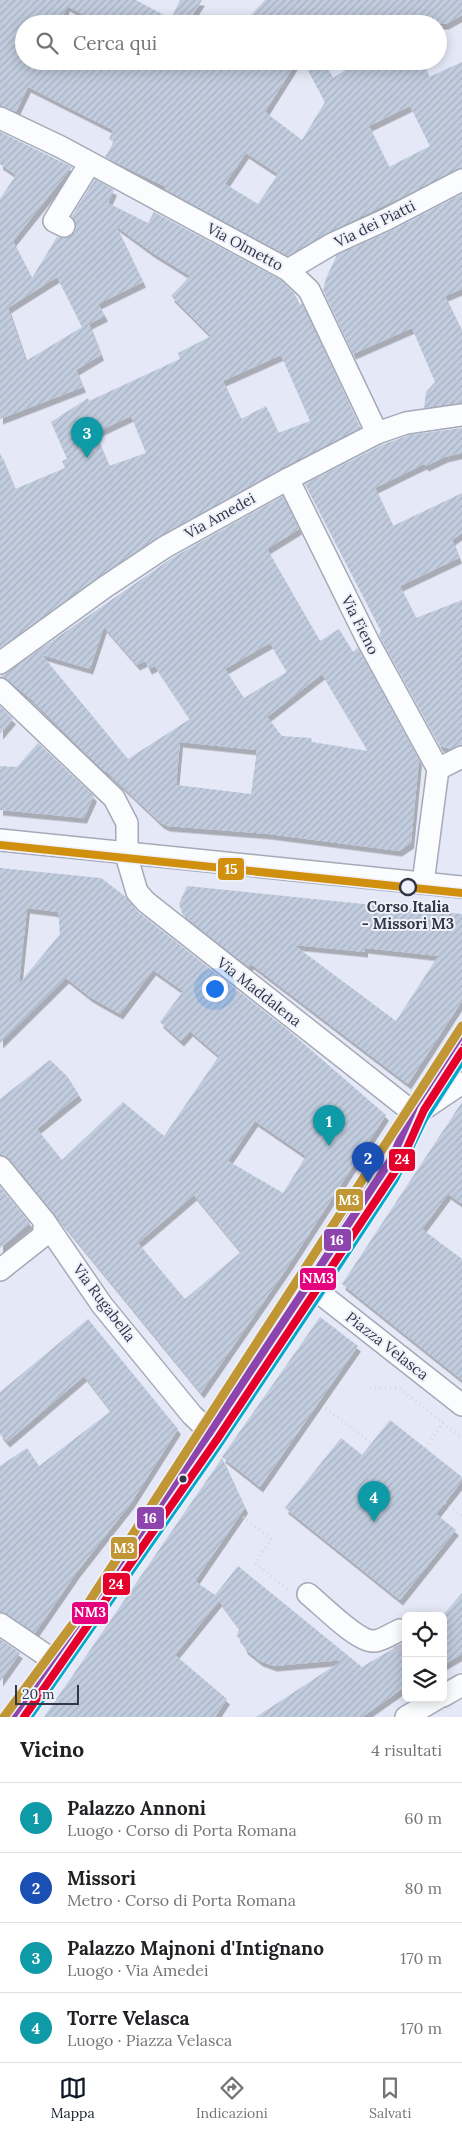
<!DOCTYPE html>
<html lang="it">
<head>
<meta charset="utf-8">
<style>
  :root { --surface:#fff; --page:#f2f2f2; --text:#202124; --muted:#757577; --line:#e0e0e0; --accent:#111827 }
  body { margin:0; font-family:Lora,serif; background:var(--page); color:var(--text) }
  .controls { position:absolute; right:15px; bottom:15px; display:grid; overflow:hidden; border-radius:8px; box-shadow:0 2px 12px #0003 }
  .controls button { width:45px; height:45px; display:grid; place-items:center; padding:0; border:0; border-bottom:1px solid var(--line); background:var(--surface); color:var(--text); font:25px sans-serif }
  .scale { position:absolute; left:15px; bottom:12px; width:64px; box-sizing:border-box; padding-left:5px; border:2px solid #323647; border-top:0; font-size:14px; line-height:18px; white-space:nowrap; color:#323647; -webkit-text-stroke:4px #eff1fa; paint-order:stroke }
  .you { position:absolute; left:214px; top:988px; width:18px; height:18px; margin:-12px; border:4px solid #fff; border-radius:50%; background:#1a73e8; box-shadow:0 0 0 8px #1a73e833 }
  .badge { display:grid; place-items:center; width:32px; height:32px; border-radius:50%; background:var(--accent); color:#fff; font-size:16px; font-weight:700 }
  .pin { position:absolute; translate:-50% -41px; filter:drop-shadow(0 1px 2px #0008) }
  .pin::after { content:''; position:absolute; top:26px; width:18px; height:15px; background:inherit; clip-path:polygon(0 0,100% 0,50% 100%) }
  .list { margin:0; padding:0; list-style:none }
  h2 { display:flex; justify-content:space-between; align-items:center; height:65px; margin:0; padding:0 20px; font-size:21px }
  h2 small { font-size:16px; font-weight:400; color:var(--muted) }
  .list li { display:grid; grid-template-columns:32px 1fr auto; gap:15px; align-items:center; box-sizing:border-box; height:70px; padding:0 20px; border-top:1px solid var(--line) }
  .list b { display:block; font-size:19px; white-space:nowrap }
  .list p { margin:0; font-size:16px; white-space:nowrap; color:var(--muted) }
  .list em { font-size:16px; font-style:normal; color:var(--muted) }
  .icon { flex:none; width:28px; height:28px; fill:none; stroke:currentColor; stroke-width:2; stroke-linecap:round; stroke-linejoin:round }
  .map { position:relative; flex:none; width:462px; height:1717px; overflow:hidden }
  .search { position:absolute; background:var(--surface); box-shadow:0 2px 12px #0003; left:15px; right:15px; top:15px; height:55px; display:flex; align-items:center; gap:12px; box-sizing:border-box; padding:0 18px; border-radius:28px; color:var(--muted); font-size:19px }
  .sheet { height:345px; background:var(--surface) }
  nav { display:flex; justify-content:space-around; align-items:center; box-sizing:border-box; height:70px; border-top:1px solid var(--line); background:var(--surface); font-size:14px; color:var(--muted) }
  nav a { display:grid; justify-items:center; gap:2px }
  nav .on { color:var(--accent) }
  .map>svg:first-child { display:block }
</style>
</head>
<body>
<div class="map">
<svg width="462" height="1717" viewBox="0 0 462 1717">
  <defs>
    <pattern id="building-hatch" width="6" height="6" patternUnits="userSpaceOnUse" patternTransform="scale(1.25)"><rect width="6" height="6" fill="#c1ccde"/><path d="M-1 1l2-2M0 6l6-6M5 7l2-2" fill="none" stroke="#a6b0c0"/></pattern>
    <filter id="shadow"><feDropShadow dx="3" dy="5.5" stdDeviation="0" flood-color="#0004"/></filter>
  </defs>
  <rect width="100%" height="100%" fill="#e5e8f6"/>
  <g fill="url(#building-hatch)" fill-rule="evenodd" filter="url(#shadow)">
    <path d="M 0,0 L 136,0 L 171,19 L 180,0 L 202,0 L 187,24 L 100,24 L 67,6 L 60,24 L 24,24 L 24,61 L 297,61 L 265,112 L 302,140 L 325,102 L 303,61 L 324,61 L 333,78 L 359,61 L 422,61 L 429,77 L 462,62 L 462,168 L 327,233 L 288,256 L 165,189 L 166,187 L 105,157 L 114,142 L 109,139 L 113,130 L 28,87 L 16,112 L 0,106 ZM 410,106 L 430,146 L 389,167 L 369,126 ZM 246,153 L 278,174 L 258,204 L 225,184 Z"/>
    <path d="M 265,0 L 462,0 L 462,15 L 446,24 L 243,24 Z"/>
    <path d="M 0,132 L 72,167 L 13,241 L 32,278 L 57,237 L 65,238 L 75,232 L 76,225 L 72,216 L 95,179 L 114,190 L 108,203 L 148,223 L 154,212 L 281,280 L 294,293 L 299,305 L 302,303 L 360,428 L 158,537 L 0,648 L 0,453 L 15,489 L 65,468 L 62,461 L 67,459 L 51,422 L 88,398 L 89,401 L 180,359 L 178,353 L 211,336 L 171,296 L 190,276 L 153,253 L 116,226 L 143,282 L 98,304 L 105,316 L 89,324 L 101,355 L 76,370 L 83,387 L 0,419 L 0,199 L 16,175 L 0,164 ZM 57,277 L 82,327 L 26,361 L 8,308 ZM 281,355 L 310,421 L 278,433 L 266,406 L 241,419 L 223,381 ZM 131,416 L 146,453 L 109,466 L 95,433 Z"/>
    <path d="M 462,194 L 462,289 L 445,296 L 462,331 L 462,403 L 424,408 L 426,392 L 435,382 L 412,328 L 353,354 L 323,290 L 326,278 L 337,255 L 393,230 Z"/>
    <path d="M 462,428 L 462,453 L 445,457 L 426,466 L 424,464 L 375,488 L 393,526 L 462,493 L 462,533 L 452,540 L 459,558 L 400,586 L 416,618 L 462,600 L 462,745 L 451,749 L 440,746 L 379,635 L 381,631 L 305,484 L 382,445 L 409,435 Z"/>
    <path d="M 283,496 L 299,529 L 267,549 L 320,641 L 339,629 L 353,652 L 358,648 L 419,760 L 411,843 L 399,851 L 268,834 L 167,826 L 161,823 L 106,771 L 105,772 L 31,699 L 8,680 L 0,677 L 172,558 ZM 104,627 L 137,665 L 145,661 L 149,669 L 155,666 L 190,719 L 128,759 L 42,655 L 90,669 ZM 270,643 L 287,672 L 244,698 L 225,669 ZM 322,674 L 368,751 L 312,742 L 311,738 L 282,736 L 267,717 ZM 180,742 L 257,750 L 251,794 L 176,785 Z"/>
    <path d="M 0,706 L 13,719 L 0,734 Z"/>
    <path d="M 38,743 L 94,796 L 84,818 L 0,810 L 0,766 L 17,767 Z"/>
    <path d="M 0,868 L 101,878 L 126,897 L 138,912 L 289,1031 L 386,1115 L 289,1265 L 201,1393 L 10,1159 L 0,1155 L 0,1099 L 50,1060 L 67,1076 L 79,1095 L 37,1129 L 62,1160 L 123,1102 L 164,1136 L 219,1056 L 190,1031 L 181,1041 L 160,1022 L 183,991 L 153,970 L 120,1014 L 90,997 L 66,978 L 0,1043 ZM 27,908 L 58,912 L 60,934 L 19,984 ZM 255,1121 L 306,1156 L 283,1193 L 228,1161 ZM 194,1195 L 241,1252 L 185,1299 L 138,1243 Z"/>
    <path d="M 187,886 L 462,914 L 462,1001 L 408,1084 L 251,964 L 249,967 L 183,915 L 179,904 ZM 294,945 L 365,952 L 365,948 L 438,956 L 396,1021 Z"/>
    <path d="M 462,1102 L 462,1204 L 448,1194 L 422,1229 L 462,1259 L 462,1380 L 342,1284 Z"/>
    <path d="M 0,1187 L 30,1223 L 0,1248 Z"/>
    <path d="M 320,1317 L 358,1346 L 260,1487 L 222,1457 Z"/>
    <path d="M 88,1319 L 178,1429 L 131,1503 L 77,1572 L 35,1633 L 7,1614 L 0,1612 L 0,1466 L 27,1448 L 39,1466 L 111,1411 L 84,1376 L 7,1442 L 0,1434 L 0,1392 Z"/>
    <path d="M 390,1420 L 462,1477 L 462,1481 L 436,1514 L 456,1530 L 400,1600 L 285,1508 L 341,1438 L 362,1455 Z"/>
    <path d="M 222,1458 L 245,1508 L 195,1581 L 215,1595 L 238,1566 L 362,1667 L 406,1641 L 406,1686 L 362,1717 L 256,1717 L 343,1660 L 274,1666 L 260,1661 L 245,1649 L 242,1642 L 237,1636 L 239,1628 L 219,1601 L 175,1655 L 227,1699 L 215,1717 L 44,1717 Z"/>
    <path d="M 462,1593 L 462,1654 L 443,1665 L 443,1615 Z"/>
    <path d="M 0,1639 L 20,1653 L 0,1681 Z"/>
  </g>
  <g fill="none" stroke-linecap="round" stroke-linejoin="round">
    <path stroke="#c1c4d3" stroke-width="21" stroke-dasharray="21 11" stroke-linecap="butt" d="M 403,1643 L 406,1650"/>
    <defs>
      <g id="minor">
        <path d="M 0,118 L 61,147 L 288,270 L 309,290 L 377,433"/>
        <path d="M 64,226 L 54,221 L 90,163"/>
        <path d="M 288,270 L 332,244 L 387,219 L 462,180"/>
        <path d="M 288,479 L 368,641 L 438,769"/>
        <path d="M 0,663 L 105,587 L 165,547 L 288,479 L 377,433 L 406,423 L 462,415"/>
        <path d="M 0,689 L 114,798 L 127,823 L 127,858 L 137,892 L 146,902 L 415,1114"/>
        <path d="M 438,769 L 462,757"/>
        <path d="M 0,840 L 462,887"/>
        <path d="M 423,883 L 438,769"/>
        <path d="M 422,1110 L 462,1083"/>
        <path d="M 0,1167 L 45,1222 L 102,1305 L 192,1415 L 213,1435"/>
        <path d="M 0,1270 L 43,1236 L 45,1222"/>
        <path d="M 312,1287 L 462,1405"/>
        <path d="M 308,1594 C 322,1605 358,1643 375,1641 C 383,1640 393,1633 400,1630"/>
        <path d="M 0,1624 L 56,1662"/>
        <path d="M 443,1696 L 462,1685"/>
        <path d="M 17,1717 L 205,1447 L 324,1270 L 387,1174 L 415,1114 L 462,1042"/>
        <path d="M 406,1717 L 438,1698"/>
      </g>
    </defs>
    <use href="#minor" stroke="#a6a9b7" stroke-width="24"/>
    <g stroke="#d7d7dc" stroke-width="3" stroke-dasharray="1 4" stroke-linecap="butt">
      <path d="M 370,1388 L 399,1388 L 443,1423"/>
      <path d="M 326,1408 L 371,1443"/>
      <path d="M 426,1448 L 443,1423 L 462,1438"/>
      <path d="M 445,1503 L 462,1516"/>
      <path d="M 243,1517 L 271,1539 L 255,1563 L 288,1590"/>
    </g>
    <use href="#minor" stroke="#fbfcfe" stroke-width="21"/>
    <defs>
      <path id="bus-1" d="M 17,1717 L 205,1447 L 324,1270 L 387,1174 L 415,1114 L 462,1042"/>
      <path id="bus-2" d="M 29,1717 L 213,1453 L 332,1275 L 395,1179 L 424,1119 L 462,1060"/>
    </defs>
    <use href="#bus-1" stroke="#eff1fa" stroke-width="11"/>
    <use href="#bus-2" stroke="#eff1fa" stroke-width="11"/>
    <use href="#bus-1" stroke="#e5007d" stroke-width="8"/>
    <use href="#bus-2" stroke="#00a9ce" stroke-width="8"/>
    <defs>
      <path id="tram-1" d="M 12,1717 L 210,1432 L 392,1158 L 415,1105 L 462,1033"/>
      <path id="tram-2" d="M 24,1717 L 218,1438 L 400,1164 L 424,1110 L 462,1051"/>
      <path id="tram-3" d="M 0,845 L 462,893"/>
    </defs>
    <use href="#tram-1" stroke="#eff1fa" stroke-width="11"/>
    <use href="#tram-2" stroke="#eff1fa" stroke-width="11"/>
    <use href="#tram-3" stroke="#eff1fa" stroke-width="11"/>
    <use href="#tram-1" stroke="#8e44ad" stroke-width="8"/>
    <use href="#tram-2" stroke="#e4002b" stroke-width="8"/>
    <use href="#tram-3" stroke="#d0900e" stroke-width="8"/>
    <defs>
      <path id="metro-1" d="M 4,1717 L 87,1605 L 462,1026"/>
    </defs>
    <use href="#metro-1" stroke="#eff1fa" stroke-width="12"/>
    <use href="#metro-1" stroke="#c19736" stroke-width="9"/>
  </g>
  <circle fill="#eff1fa" stroke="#323647" stroke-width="2.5" cx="408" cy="887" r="8"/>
  <circle fill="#323647" stroke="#eff1fa" stroke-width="2" cx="183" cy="1479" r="4.5"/>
  <g text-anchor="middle" stroke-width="4" stroke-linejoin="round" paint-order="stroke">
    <g font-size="15" fill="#323647" stroke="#eff1fa">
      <text transform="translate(375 224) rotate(-26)" y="5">Via dei Piatti</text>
      <text transform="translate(245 247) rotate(28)" y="5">Via Olmetto</text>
      <text transform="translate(220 516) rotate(-29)" y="5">Via Amedei</text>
      <text transform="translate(360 625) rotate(63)" y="5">Via Fieno</text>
      <text transform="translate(259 992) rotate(38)" y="5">Via Maddalena</text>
      <text transform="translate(104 1303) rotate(53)" y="5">Via Rugabella</text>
      <text transform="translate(387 1346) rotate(38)" y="5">Piazza Velasca</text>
    </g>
    <g font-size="15" font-weight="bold" fill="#323647" stroke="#eff1fa">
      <text x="408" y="912">Corso Italia<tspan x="408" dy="17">- Missori M3</tspan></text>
    </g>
  </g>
  <g stroke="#eff1fa" stroke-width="2">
    <rect x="217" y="857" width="28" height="24" rx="5" fill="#d0900e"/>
    <rect x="388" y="1148" width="28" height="24" rx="5" fill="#e4002b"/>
    <rect x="335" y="1188" width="29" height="24" rx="5" fill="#c19736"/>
    <rect x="323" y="1228" width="29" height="24" rx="5" fill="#8e44ad"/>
    <rect x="299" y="1267" width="38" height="24" rx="5" fill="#e5007d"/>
    <rect x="136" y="1506" width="29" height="24" rx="5" fill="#8e44ad"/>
    <rect x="110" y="1536" width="28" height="24" rx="5" fill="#c19736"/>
    <rect x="102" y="1572" width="29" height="24" rx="5" fill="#e4002b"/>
    <rect x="71" y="1601" width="38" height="24" rx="5" fill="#e5007d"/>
  </g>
  <g font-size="14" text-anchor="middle" font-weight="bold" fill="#fff">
    <text x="231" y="874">15</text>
    <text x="402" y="1164">24</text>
    <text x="349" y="1205">M3</text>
    <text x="337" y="1245">16</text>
    <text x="318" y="1283">NM3</text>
    <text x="150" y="1523">16</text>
    <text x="124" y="1553">M3</text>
    <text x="116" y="1589">24</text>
    <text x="90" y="1617">NM3</text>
  </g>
</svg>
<div class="controls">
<button><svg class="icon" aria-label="locate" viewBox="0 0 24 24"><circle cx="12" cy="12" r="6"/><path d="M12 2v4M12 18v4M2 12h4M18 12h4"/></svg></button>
<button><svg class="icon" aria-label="layers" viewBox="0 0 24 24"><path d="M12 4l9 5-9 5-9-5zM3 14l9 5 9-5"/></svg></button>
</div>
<div class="scale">20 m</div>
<div class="you"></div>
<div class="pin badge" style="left:329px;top:1146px;background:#0f9aa8">1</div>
<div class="pin badge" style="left:368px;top:1183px;background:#1a4fb4">2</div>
<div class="pin badge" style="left:87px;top:458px;background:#0f9aa8">3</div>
<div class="pin badge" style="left:374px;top:1522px;background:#0f9aa8">4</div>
<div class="search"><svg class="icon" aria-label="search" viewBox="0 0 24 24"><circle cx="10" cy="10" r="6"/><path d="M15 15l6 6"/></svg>Cerca qui</div>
</div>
<section class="sheet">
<h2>Vicino<small>4 risultati</small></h2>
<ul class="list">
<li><span class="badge" style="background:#0f9aa8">1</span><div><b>Palazzo Annoni</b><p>Luogo · Corso di Porta Romana</p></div><em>60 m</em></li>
<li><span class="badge" style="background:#1a4fb4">2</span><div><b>Missori</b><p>Metro · Corso di Porta Romana</p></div><em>80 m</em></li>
<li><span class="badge" style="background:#0f9aa8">3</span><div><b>Palazzo Majnoni d'Intignano</b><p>Luogo · Via Amedei</p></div><em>170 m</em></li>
<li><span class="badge" style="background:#0f9aa8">4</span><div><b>Torre Velasca</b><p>Luogo · Piazza Velasca</p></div><em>170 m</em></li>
</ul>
</section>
<nav>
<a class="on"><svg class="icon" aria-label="map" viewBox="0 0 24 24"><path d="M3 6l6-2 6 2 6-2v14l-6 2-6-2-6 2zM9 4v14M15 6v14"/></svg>Mappa</a>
<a><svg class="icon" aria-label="directions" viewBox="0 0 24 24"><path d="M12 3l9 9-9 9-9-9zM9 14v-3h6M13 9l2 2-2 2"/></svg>Indicazioni</a>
<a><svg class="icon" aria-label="saved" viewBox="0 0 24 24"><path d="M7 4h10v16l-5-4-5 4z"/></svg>Salvati</a>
</nav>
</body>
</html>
